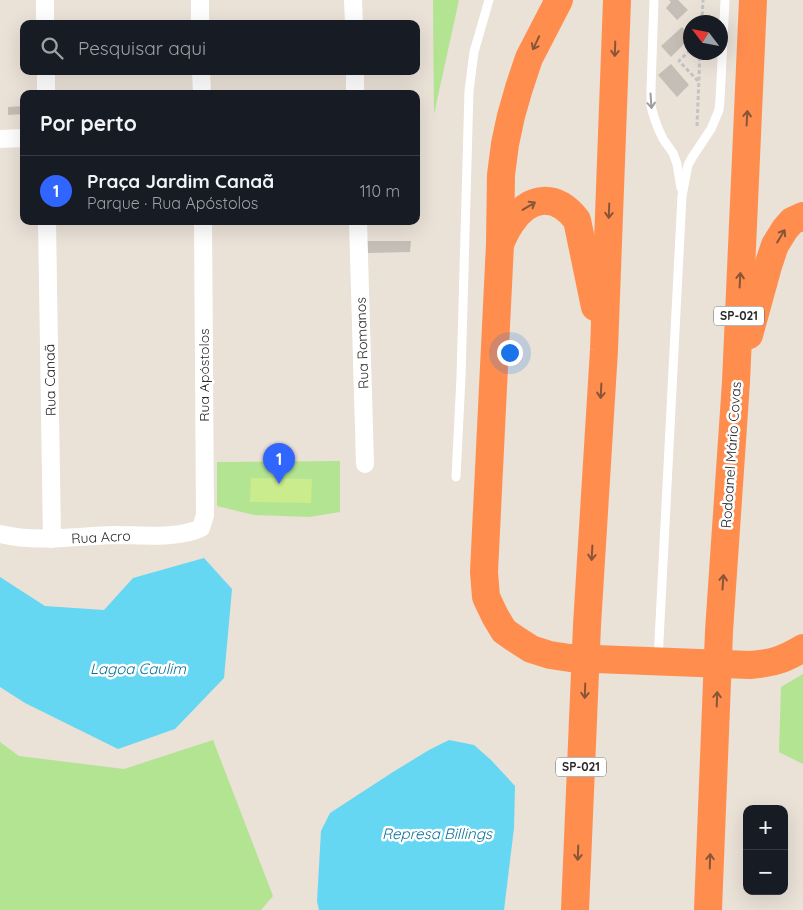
<!DOCTYPE html>
<html lang="pt">
<head>
<meta charset="utf-8">
<style>
  :root { --surface:#171b24; --page:#20242c; --text:#f1f3f6; --muted:#9ea1a6; --line:#363941; --accent:#3066ff }
  body { margin:0; font-family:Quicksand,sans-serif; background:var(--page); color:var(--text) }
  .controls { position:absolute; right:15px; bottom:15px; display:grid; overflow:hidden; border-radius:10px; box-shadow:0 5px 20px #0002 }
  .controls button { width:45px; height:45px; display:grid; place-items:center; padding:0; border:0; border-bottom:1px solid var(--line); background:var(--surface); color:var(--text); font:25px sans-serif }
  .compass { position:absolute; left:683px; top:15px; width:45px; height:45px; border-radius:50%; background:var(--surface); box-shadow:0 5px 20px #0002; rotate:302deg }
  .you { position:absolute; left:509px; top:352px; width:18px; height:18px; margin:-12px; border:4px solid #fff; border-radius:50%; background:#1a73e8; box-shadow:0 0 0 8px #1a73e833 }
  .badge { display:grid; place-items:center; width:32px; height:32px; border-radius:50%; background:var(--accent); color:#fff; font-size:16px; font-weight:700 }
  .pin { position:absolute; translate:-50% -41px; filter:drop-shadow(0 1px 2px #0008) }
  .pin::after { content:''; position:absolute; top:26px; width:18px; height:15px; background:inherit; clip-path:polygon(0 0,100% 0,50% 100%) }
  .list { margin:0; padding:0; list-style:none }
  h2 { display:flex; justify-content:space-between; align-items:center; height:65px; margin:0; padding:0 20px; font-size:21px }
  h2 small { font-size:16px; font-weight:400; color:var(--muted) }
  .list li { display:grid; grid-template-columns:32px 1fr auto; gap:15px; align-items:center; box-sizing:border-box; height:70px; padding:0 20px; border-top:1px solid var(--line) }
  .list b { display:block; font-size:19px; white-space:nowrap }
  .list p { margin:0; font-size:16px; white-space:nowrap; color:var(--muted) }
  .list em { font-size:16px; font-style:normal; color:var(--muted) }
  .icon { flex:none; width:28px; height:28px; fill:none; stroke:currentColor; stroke-width:2; stroke-linecap:round; stroke-linejoin:round }
  .map { position:relative; flex:none; width:803px; height:910px; overflow:hidden }
  .search { position:absolute; background:var(--surface); box-shadow:0 5px 20px #0002; left:20px; top:20px; width:400px; height:55px; display:flex; align-items:center; gap:12px; box-sizing:border-box; padding:0 18px; border-radius:10px; color:var(--muted); font-size:19px }
  .panel { position:absolute; background:var(--surface); box-shadow:0 5px 20px #0002; left:20px; top:90px; width:400px; height:135px; border-radius:10px }
  .map>svg:first-child { display:block }
</style>
</head>
<body>
<div class="map">
<svg width="803" height="910" viewBox="0 0 803 910">
  <rect width="100%" height="100%" fill="#eae1d7"/>
  <g fill="#b3e491">
    <path d="M 433,0 L 459,0 L 434,114 Z"/>
    <path d="M 340,461 L 340,512 L 309,517 L 254,515 L 217,506 L 217,462 Z"/>
    <path d="M 803,674 L 803,764 L 779,752 L 781,687 Z"/>
    <path d="M 213,740 L 273,896 L 261,910 L 0,910 L 0,742 L 19,756 L 124,769 Z"/>
  </g>
  <path fill="#caec8c" d="M 251,478 L 312,479 L 311,503 L 250,502 Z"/>
  <g fill="#65d7f2">
    <path d="M 204,558 L 232,589 L 224,678 L 175,729 L 118,749 L 25,703 L 0,687 L 0,577 L 45,606 L 104,610 L 133,578 Z"/>
    <path d="M 449,740 L 474,745 L 491,760 L 515,786 L 514,828 L 504,910 L 319,910 L 317,901 L 321,831 L 330,813 L 393,772 L 429,750 Z"/>
  </g>
  <g fill="#c5beb7">
    <path d="M 669,0 L 678,0 L 688,10 L 677,20 L 666,8 L 671,2 Z"/>
    <path d="M 682,27 L 690,37 L 690,38 L 671,57 L 661,46 Z"/>
    <path d="M 671,64 L 689,85 L 677,97 L 658,75 Z"/>
    <path d="M 24,106 L 24,114 L 8,115 L 8,107 Z"/>
    <path d="M 367,241 L 411,241 L 410,252 L 368,253 Z"/>
  </g>
  <g fill="none" stroke-linecap="round" stroke-linejoin="round">
    <g stroke="#c3c3c3" stroke-width="3" stroke-dasharray="4 2.5" stroke-linecap="butt">
      <path d="M 702,22 L 703,0"/>
      <path d="M 690,50 L 679,61 L 699,82"/>
      <path d="M 697,126 L 700,52"/>
    </g>
    <g stroke="#fff" stroke-width="9">
      <path d="M 654,0 L 651,89 L 651,106 L 654,117 L 658,128 L 663,139 L 673,153 L 677,164 L 681,188"/>
      <path d="M 456,477 L 461,377 L 469,91 L 474,52 L 489,0"/>
      <path d="M 658,660 L 682,196 L 688,165 L 693,156 L 711,129 L 719,110 L 720,100 L 725,0"/>
    </g>
    <g stroke="#fff" stroke-width="18">
      <path d="M 45,0 L 45,24"/>
      <path d="M 200,0 L 200,24"/>
      <path d="M 353,0 L 354,24"/>
      <path d="M 46,71 L 46,94"/>
      <path d="M 201,71 L 202,94"/>
      <path d="M 355,71 L 355,94"/>
      <path d="M 0,139 L 24,138"/>
      <path d="M 47,221 L 52,539"/>
      <path d="M 358,221 L 365,464"/>
      <path d="M 0,534 C 38,543 76,536 114,535 C 140,535 179,539 201,528 L 205,515 L 203,221"/>
    </g>
    <g stroke="#ff8d4e" stroke-width="28">
      <path d="M 559,0 L 529,58 L 519,88 L 511,116 L 505,144 L 501,175 L 500,244 L 484,572 L 486,597 L 495,616 L 504,631 L 514,638 L 531,649 L 550,655 L 570,658 L 750,665 C 773,663 783,660 803,648"/>
      <path d="M 500,244 C 503,237 507,229 511,223 C 530,195 556,193 577,220 L 595,307"/>
      <path d="M 749,335 L 768,266 L 775,245 L 785,229 L 792,221 L 803,216"/>
      <path d="M 575,910 L 587,625 L 604,350 L 617,0"/>
      <path d="M 708,910 L 719,631 L 736,382 L 753,0"/>
    </g>
  </g>
  <defs><path id="oneway-shaft" d="M-6 0H5M1.5-3L5.5 0L1.5 3" fill="none" stroke-width="1.6" stroke-linecap="round" stroke-linejoin="round" transform="scale(1.25)"/></defs>
  <g stroke="#885539">
    <use href="#oneway-shaft" transform="translate(536 43) rotate(115)"/>
    <use href="#oneway-shaft" transform="translate(615 49) rotate(92)"/>
    <use href="#oneway-shaft" transform="translate(747 118) rotate(-87)"/>
    <use href="#oneway-shaft" transform="translate(529 206) rotate(-31)"/>
    <use href="#oneway-shaft" transform="translate(609 211) rotate(92)"/>
    <use href="#oneway-shaft" transform="translate(781 236) rotate(-59)"/>
    <use href="#oneway-shaft" transform="translate(740 280) rotate(-87)"/>
    <use href="#oneway-shaft" transform="translate(601 391) rotate(93)"/>
    <use href="#oneway-shaft" transform="translate(592 553) rotate(93)"/>
    <use href="#oneway-shaft" transform="translate(723 582) rotate(-86)"/>
    <use href="#oneway-shaft" transform="translate(585 691) rotate(92)"/>
    <use href="#oneway-shaft" transform="translate(717 699) rotate(-88)"/>
    <use href="#oneway-shaft" transform="translate(578 853) rotate(92)"/>
    <use href="#oneway-shaft" transform="translate(710 861) rotate(-88)"/>
  </g>
  <use stroke="#9e9e9e" href="#oneway-shaft" transform="translate(651 101) rotate(86)"/>
  <g text-anchor="middle" stroke-width="5" stroke-linejoin="round" paint-order="stroke">
    <g fill="#fff" stroke="#686868" stroke-width="1">
      <rect x="714" y="306.5" width="50" height="19" rx="4"/>
      <rect x="556" y="757.5" width="50" height="19" rx="4"/>
    </g>
    <g font-size="12" font-weight="bold" fill="#272727">
      <text x="739" y="320">SP-021</text>
      <text x="581" y="771">SP-021</text>
    </g>
    <g font-size="14" fill="#272727" stroke="#fff">
      <text transform="translate(362 343) rotate(-92)" y="5">Rua Romanos</text>
      <text transform="translate(204 375) rotate(-90)" y="5">Rua Apóstolos</text>
      <text transform="translate(50 380) rotate(-91)" y="5">Rua Canaã</text>
      <text transform="translate(731 455) rotate(-86)" y="5">Rodoanel Mário Covas</text>
      <text transform="translate(101 537) rotate(-3)" y="5">Rua Acro</text>
    </g>
    <g font-size="15" font-style="italic" fill="#097299" stroke="#fff">
      <text x="138" y="674">Lagoa Caulim</text>
      <text x="437" y="839">Represa Billings</text>
    </g>
  </g>
</svg>
<div class="controls">
<button>+</button>
<button>−</button>
</div>
<svg class="compass" viewBox="-18 -18 36 36"><path d="M0-13l5 13h-10z" fill="#e53935"/><path d="M0 13l5-13h-10z" fill="#9ea1a6"/></svg>
<div class="you"></div>
<div class="pin badge" style="left:279px;top:484px">1</div>
<div class="search"><svg class="icon" aria-label="search" viewBox="0 0 24 24"><circle cx="10" cy="10" r="6"/><path d="M15 15l6 6"/></svg>Pesquisar aqui</div>
<section class="panel">
<h2>Por perto<small></small></h2>
<ul class="list">
<li><span class="badge">1</span><div><b>Praça Jardim Canaã</b><p>Parque · Rua Apóstolos</p></div><em>110 m</em></li>
</ul>
</section>
</div>
</body>
</html>
